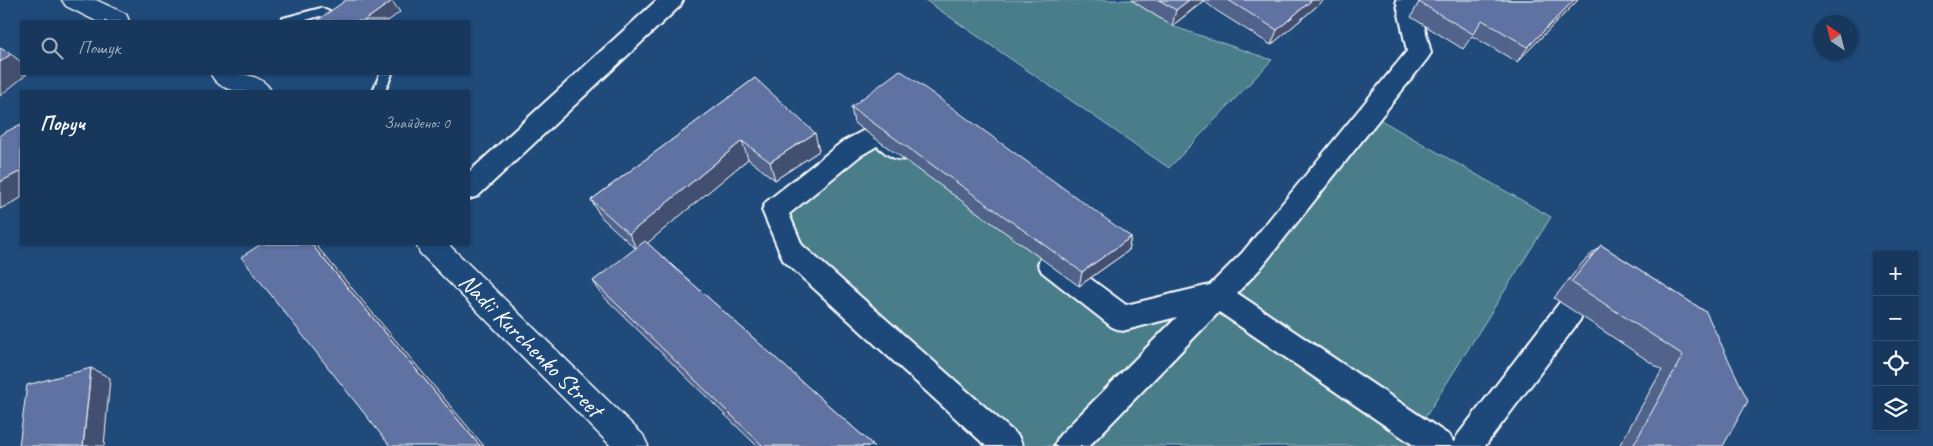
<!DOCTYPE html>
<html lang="uk">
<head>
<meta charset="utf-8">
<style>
  :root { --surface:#17385c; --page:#244365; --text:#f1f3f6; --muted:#9eacbb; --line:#365272 }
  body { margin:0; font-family:Caveat,sans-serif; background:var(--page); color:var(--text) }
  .controls { position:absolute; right:15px; bottom:15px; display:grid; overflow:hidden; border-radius:0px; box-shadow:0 1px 4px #0004 }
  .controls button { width:45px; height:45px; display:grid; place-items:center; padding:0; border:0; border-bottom:1px solid var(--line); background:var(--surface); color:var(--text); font:25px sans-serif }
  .compass { position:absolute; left:1813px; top:15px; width:45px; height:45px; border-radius:50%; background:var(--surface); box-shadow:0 1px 4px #0004; rotate:325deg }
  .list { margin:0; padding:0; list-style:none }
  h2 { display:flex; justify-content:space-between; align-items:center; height:65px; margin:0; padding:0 20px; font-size:21px }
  h2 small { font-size:16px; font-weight:400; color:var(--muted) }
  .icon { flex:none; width:28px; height:28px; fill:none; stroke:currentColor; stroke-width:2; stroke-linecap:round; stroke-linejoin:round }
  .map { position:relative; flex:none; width:1933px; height:446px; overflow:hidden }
  .search { position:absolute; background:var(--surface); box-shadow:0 1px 4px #0004; left:20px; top:20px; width:450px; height:55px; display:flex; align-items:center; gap:12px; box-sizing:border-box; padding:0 18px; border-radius:0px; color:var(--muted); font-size:19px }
  .panel { position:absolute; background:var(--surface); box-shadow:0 1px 4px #0004; left:20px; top:90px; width:450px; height:155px; border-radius:0px }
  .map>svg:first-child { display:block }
</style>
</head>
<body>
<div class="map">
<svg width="1933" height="446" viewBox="0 0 1933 446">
  <rect width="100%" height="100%" fill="#1f4a7a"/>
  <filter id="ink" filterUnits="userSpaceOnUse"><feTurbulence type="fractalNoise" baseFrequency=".02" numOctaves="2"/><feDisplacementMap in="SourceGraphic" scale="10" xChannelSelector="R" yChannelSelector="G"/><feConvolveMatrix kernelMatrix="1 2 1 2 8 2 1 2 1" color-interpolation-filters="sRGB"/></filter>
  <g filter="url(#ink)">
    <g fill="#487d8a" stroke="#a4bec4">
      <path d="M 925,0 L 1131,0 L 1172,26 L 1272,60 L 1169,168 Z"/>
      <path d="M 1379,119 L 1551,217 L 1421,424 L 1235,297 Z"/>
      <path d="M 878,133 L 1122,318 L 1217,295 L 1440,446 L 1008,446 L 792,252 L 784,203 Z"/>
    </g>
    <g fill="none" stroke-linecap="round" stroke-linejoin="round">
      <defs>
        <g id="lane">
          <path d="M 321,8 L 343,18 L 344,21 L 330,21 L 320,16 L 302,21 L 281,21 L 283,18 Z"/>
          <path d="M 380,74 L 392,74 L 385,91 L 373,91 Z"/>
        </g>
        <g id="street">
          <path d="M 657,0 L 683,0 L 680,6 L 478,196 L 469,199 L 469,172 Z"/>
          <path d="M 1396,0 L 1418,0 L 1431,53 L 1427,59 L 1260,269 L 1237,293 L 1450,436 L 1454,443 L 1457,436 L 1560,302 L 1570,299 L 1580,302 L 1584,311 L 1580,320 L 1485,446 L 1415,446 L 1219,312 L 1089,446 L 1054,446 L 1059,436 L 1177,317 L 1122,331 L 1112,327 L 1042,272 L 1038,264 L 1042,256 L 1051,252 L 1060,256 L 1126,305 L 1210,285 L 1242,253 L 1407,51 Z"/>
          <path d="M 878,123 C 892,127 908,138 915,151 L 911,158 C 896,163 888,155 877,146 L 860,156 L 789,214 L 802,245 L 1018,436 L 1023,446 L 986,446 L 783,260 L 762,210 L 766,202 L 842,142 Z"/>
        </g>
        <g id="secondary">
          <path d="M 62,0 L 96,0 L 126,14 L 129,21 L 96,21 L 66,6 Z"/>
          <path d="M 211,74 C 231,74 260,70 271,91 C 251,92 220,95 211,74 Z"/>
          <path d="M 416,244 L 448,244 L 643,435 L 648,446 L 611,446 L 420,253 Z"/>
        </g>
      </defs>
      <use href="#lane" stroke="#fff" stroke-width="4"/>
      <use href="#street" stroke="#fff" stroke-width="4"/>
      <use href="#secondary" stroke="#fff" stroke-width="3"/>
      <use href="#lane" fill="#1f4a7a" fill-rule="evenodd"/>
      <use href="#street" fill="#1f4a7a" fill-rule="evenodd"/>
      <use href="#secondary" fill="#1f4a7a" fill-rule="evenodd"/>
    </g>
    <g fill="#51628b" stroke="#fff">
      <path d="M 1131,0 L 1324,0 L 1271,45 L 1217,11 L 1204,1 L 1172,26 Z"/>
      <path d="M 1421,0 L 1578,0 L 1517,62 L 1472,36 L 1463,49 L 1411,17 L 1419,2 Z"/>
      <path d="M 755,78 L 819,151 L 775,180 L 748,159 L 647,243 L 874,446 L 757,446 L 602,295 L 593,281 L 636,249 L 601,217 L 591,200 Z"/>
      <path d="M 851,107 L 1131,237 L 1128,251 L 1079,286 L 854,123 Z"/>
      <path d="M 1601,245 L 1706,312 L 1723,446 L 1619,446 L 1662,370 L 1554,298 L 1583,262 Z"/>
    </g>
    <g fill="#425071" stroke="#fff">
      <path d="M 1189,0 L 1204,0 L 1172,26 L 1176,10 Z"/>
      <path d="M 1312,0 L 1324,0 L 1271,45 L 1277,30 Z"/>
      <path d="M 1574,0 L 1578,0 L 1517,62 L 1528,47 Z"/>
      <path d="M 392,1 L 400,12 L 388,21 L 364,21 Z"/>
      <path d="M 11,54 L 21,62 L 21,74 L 27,74 L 0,96 L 0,62 Z"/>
      <path d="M 815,133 L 819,151 L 775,180 L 770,162 Z"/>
      <path d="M 742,141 L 748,159 L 638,251 L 629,234 Z"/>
      <path d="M 21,171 L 21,198 L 0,209 L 0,182 Z"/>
      <path d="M 1131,237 L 1128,251 L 1079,286 L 1082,272 Z"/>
      <path d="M 311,244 L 315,244 L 484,446 L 480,446 Z"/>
      <path d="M 91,368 L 110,378 L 104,446 L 83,446 Z"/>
    </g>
    <g fill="#5e72a2" stroke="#fff">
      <path d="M 346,0 L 391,0 L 392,1 L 364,21 L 320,21 L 318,20 Z"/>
      <path d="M 1159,0 L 1189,0 L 1176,10 Z"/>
      <path d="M 1228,0 L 1312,0 L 1277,30 Z"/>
      <path d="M 1421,0 L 1574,0 L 1528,47 L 1482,20 L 1473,34 L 1419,2 Z"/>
      <path d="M 0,48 L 11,54 L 0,62 Z"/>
      <path d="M 900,70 L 1131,237 L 1082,272 L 851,107 Z"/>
      <path d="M 755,78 L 815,133 L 770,162 L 742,141 L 629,234 L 591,200 Z"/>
      <path d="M 21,124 L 21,171 L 0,182 L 0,135 Z"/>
      <path d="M 645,241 L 874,446 L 763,446 L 593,281 Z"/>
      <path d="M 261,244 L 311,244 L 480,446 L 390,446 L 241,257 Z"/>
      <path d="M 1601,245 L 1706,312 L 1748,401 L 1723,446 L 1633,446 L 1683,355 L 1571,282 Z"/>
      <path d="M 91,368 L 83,446 L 19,446 L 27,385 Z"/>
    </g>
  </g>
  <g text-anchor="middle" stroke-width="4" stroke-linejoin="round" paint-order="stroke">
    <g font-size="24" fill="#fff" stroke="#1f4a7a">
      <text transform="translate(531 345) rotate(45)" y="8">Nadii Kurchenko Street</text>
    </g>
  </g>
</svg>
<div class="controls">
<button>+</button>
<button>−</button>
<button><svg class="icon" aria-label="locate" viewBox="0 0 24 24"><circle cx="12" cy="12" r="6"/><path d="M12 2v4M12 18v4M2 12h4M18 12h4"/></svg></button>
<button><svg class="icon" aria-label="layers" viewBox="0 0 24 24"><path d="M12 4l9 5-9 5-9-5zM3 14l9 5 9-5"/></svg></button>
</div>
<svg class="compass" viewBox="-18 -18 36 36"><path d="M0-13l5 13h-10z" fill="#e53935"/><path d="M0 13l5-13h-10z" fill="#9eacbb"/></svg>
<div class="search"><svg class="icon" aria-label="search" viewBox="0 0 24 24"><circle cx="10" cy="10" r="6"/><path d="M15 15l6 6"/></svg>Пошук</div>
<section class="panel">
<h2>Поруч<small>Знайдено: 0</small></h2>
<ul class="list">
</ul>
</section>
</div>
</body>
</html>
